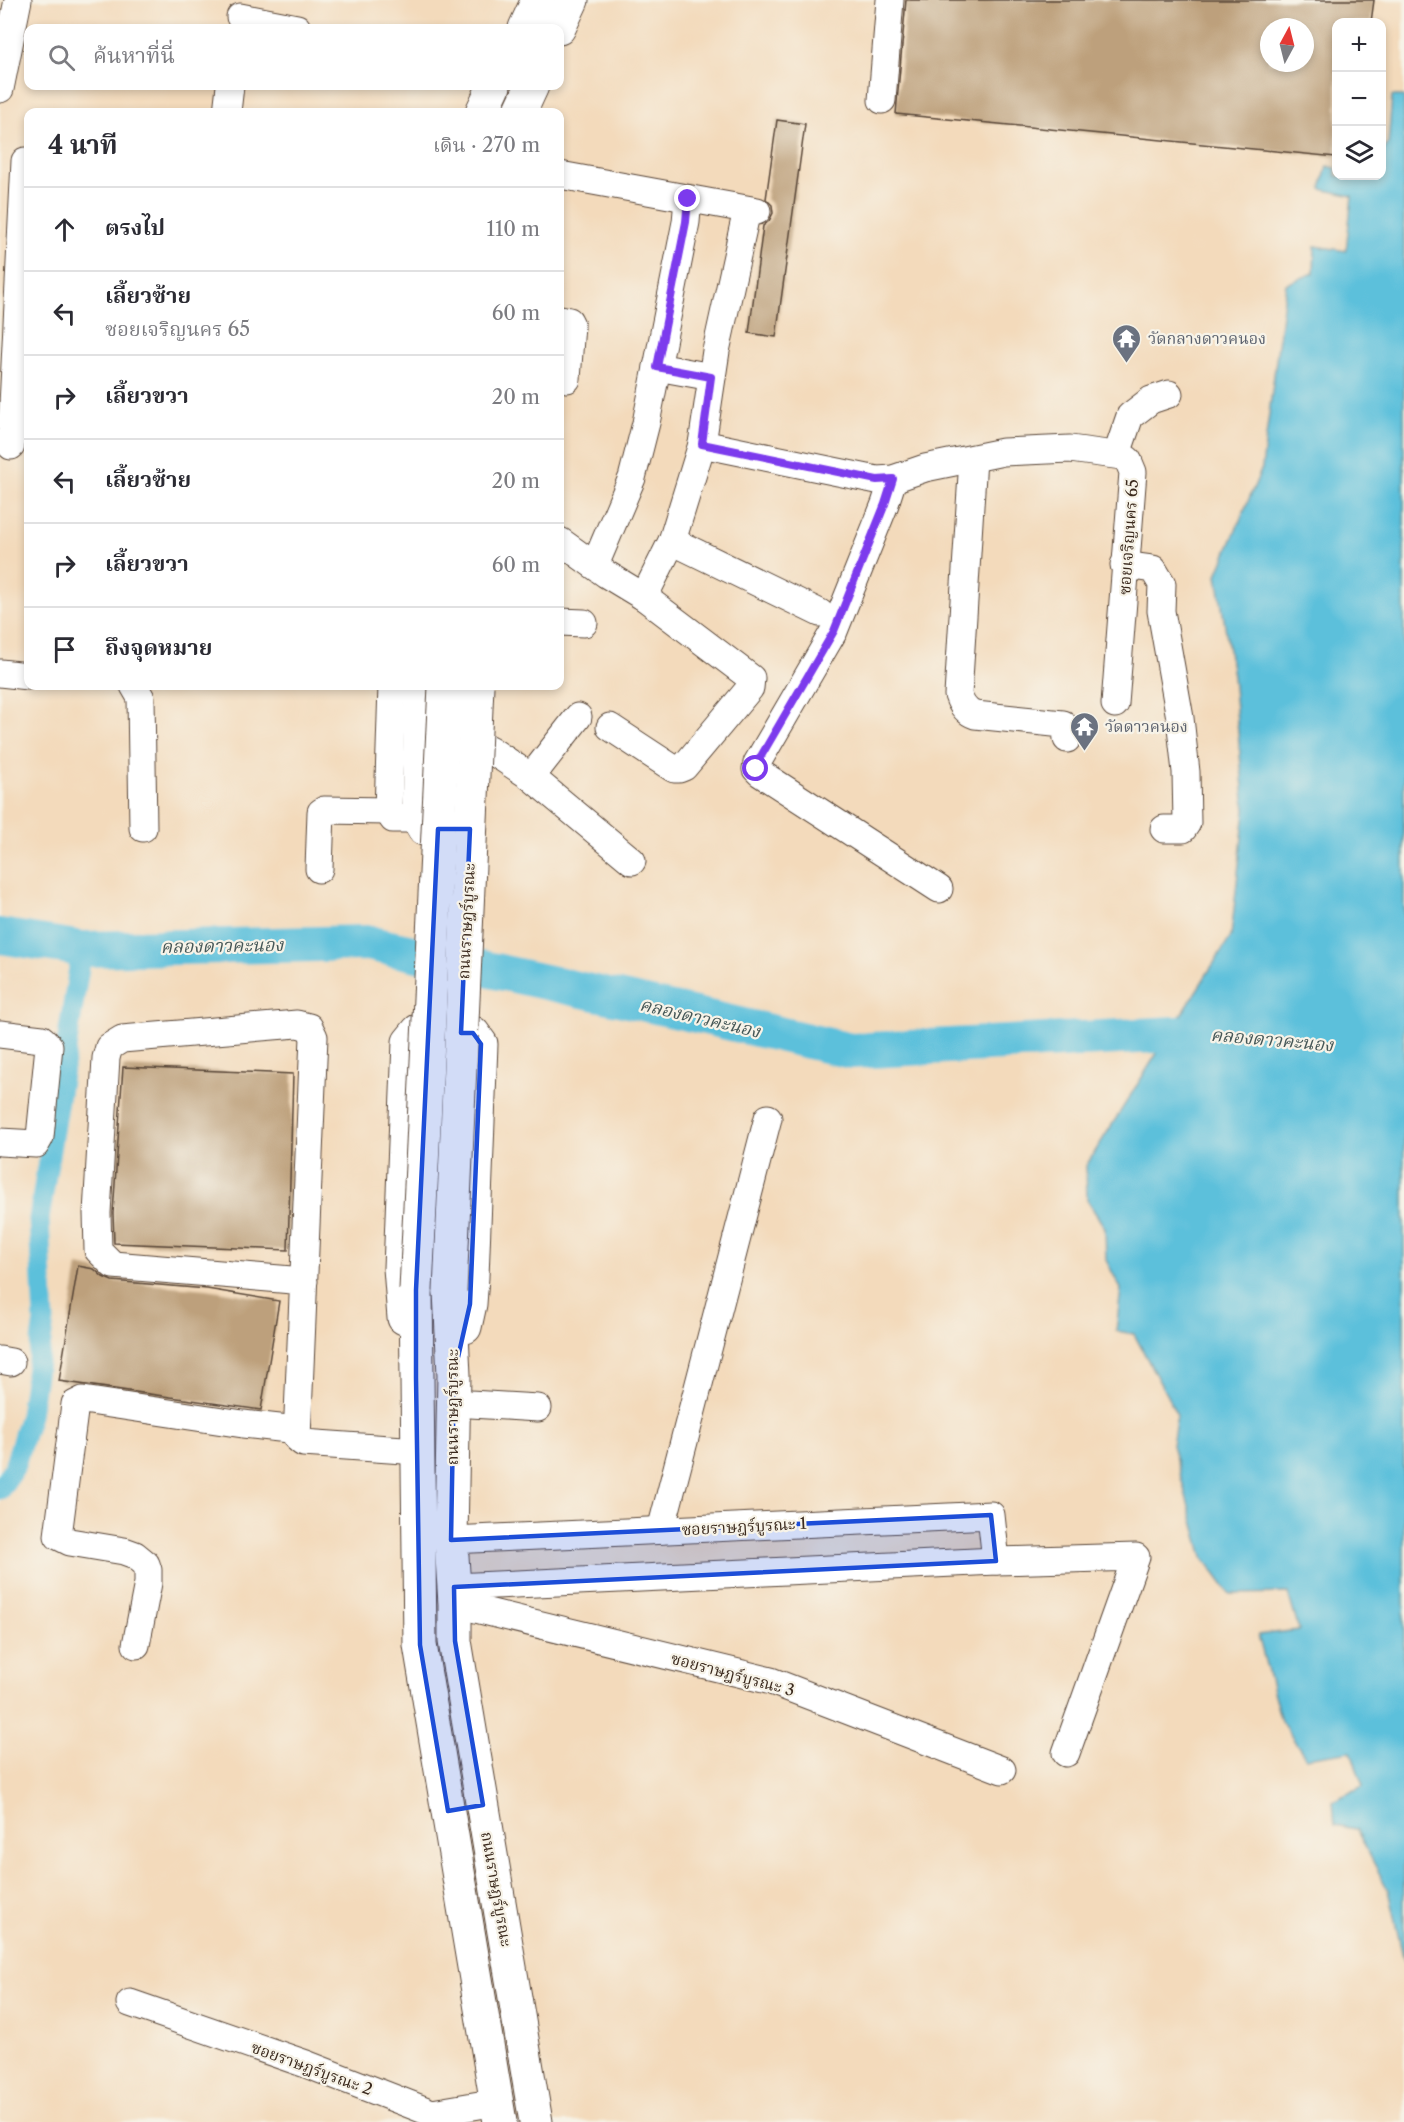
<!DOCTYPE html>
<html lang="th">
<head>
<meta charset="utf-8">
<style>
  :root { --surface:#fff; --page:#f2f2f3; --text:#2b2b33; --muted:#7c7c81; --line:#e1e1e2 }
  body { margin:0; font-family:"Libre Caslon Text","Noto Serif Thai",serif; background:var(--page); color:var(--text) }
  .controls { position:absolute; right:18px; top:18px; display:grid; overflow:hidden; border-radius:12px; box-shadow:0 3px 9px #0003 }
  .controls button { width:54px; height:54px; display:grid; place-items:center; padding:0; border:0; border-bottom:2px solid var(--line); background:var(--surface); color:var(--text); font:30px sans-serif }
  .compass { position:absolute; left:1260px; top:18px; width:54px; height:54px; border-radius:50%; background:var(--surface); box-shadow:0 3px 9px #0003; rotate:7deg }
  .stop { position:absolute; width:18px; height:18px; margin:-14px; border:4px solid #7c3aed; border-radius:50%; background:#fff }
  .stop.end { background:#7c3aed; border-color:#fff; box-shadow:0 2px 6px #0008 }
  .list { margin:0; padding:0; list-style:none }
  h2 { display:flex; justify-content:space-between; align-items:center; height:78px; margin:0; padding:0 24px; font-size:26px }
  h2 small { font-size:20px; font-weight:400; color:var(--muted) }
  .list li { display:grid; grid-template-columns:39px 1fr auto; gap:18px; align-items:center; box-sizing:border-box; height:84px; padding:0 24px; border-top:2px solid var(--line) }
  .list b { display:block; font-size:22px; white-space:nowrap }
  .list p { margin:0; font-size:20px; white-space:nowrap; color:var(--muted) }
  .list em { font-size:20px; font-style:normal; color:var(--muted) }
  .icon { flex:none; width:33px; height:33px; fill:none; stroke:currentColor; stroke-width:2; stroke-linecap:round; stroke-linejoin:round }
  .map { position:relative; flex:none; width:1404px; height:2122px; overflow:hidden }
  .search { position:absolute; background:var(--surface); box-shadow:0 3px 9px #0003; left:24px; top:24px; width:540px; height:66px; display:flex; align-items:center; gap:15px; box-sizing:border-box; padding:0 21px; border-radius:12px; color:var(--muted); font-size:22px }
  .panel { position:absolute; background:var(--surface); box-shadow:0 3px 9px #0003; left:24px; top:108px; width:540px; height:582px; border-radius:12px }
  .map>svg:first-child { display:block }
</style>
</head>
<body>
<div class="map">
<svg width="1404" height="2122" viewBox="0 0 1404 2122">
  <rect width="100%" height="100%" fill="#f7f3e8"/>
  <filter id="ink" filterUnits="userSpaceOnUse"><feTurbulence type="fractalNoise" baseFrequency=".0167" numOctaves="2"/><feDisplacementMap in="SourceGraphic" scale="12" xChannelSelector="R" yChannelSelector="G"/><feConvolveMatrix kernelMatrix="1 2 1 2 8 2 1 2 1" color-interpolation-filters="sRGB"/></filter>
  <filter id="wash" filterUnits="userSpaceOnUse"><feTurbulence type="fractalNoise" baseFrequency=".008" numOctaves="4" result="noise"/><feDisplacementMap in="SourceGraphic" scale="24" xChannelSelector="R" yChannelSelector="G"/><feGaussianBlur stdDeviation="1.35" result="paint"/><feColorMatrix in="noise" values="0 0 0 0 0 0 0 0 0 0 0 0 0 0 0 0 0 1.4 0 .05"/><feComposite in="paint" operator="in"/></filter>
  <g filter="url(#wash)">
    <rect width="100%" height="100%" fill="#f3dabb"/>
    <path fill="#5cc0db" stroke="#4c757c" stroke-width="1.5" d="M 1392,96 L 1404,96 L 1404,1961 L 1388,1890 L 1356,1829 L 1335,1825 L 1333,1801 L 1363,1786 L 1351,1751 L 1306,1758 L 1281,1721 L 1258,1635 L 1299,1630 L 1288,1593 L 1230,1594 L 1203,1557 L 1172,1445 L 1177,1415 L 1134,1334 L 1116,1331 L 1121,1289 L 1106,1260 L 1105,1228 L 1087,1200 L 1086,1166 L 1231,936 L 1245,810 L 1233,676 L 1217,575 L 1262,468 L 1286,284 L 1314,273 L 1315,246 L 1346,251 L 1352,196 L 1321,189 L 1327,166 L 1336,168 L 1336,176 L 1382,176 L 1382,153 L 1388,144 Z"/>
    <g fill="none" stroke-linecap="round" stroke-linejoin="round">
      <path stroke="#5cc0db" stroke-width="21" d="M 0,1489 L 14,1468 L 30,1415 L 44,1321 L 39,1219 L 82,949"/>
      <path stroke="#5cc0db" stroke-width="36" d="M 0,936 L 83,949 L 367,943 L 705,1017 L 851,1051 L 1216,1032"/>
    </g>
    <g id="blocks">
      <g fill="#bda07b" fill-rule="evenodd">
        <path d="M 906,0 L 1374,0 L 1371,22 L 1336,22 L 1336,157 L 896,114 ZM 1269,27 L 1305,27 L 1305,63 L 1269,63 Z"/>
        <path d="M 777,120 L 805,124 L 776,337 L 749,333 L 763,226 L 769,221 L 773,213 L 772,205 L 766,199 Z"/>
        <path d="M 123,1067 L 293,1074 L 288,1250 L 114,1243 L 113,1213 Z"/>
        <path d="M 78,1266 L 94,1269 L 103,1277 L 112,1281 L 207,1289 L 279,1301 L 261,1410 L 59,1381 Z"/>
      </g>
    </g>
  </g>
  <g filter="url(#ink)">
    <use href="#blocks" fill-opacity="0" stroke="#574436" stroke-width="1.5"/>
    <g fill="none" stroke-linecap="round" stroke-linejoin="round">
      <defs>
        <g id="minor">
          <path d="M 240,17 L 297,28"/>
          <path d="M 0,89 L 18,0"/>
          <path d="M 882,100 L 890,0"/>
          <path d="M 227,112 L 230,86"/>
          <path d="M 560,175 L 757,211"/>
          <path d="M 560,319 L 569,321 L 571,325 L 567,379"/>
          <path d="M 657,367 L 712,377"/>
          <path d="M 702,444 L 877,480 L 893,479 L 925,468 L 1003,452 L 1070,449 L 1122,456 L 1128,460 L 1133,472 L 1115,704"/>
          <path d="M 11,446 L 25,161"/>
          <path d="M 1117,454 L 1130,416 L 1151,400 L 1169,394"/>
          <path d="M 973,459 L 958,695 C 961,704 966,712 975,715 L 1063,724 L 1066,729 L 1067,739"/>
          <path d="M 893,479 L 885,504 L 834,631 L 757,763 L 756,769 L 760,773 L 939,889"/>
          <path d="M 560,541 L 606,574 L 644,597 L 751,678 L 750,688 L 684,767 L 679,769 L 674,769 L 610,727"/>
          <path d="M 672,541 L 820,613"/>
          <path d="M 595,565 L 632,478 L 646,423 L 686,222 L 688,199"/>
          <path d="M 1124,565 L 1153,569 L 1162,584 L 1161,611 L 1180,718 L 1186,772 L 1187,823 L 1183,829 L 1164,829"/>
          <path d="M 644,597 L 672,541 L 702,444 L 716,351 L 747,210"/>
          <path d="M 560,622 L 584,623"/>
          <path d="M 0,673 L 28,676"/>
          <path d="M 134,686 L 141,698 L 143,828"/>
          <path d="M 392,686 L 388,811 L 393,819 L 418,819"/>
          <path d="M 489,749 L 531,777 L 632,861"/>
          <path d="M 531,777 L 578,717"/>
          <path d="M 319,869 L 321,812 L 324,810 L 388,811"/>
          <path d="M 0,1034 L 42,1039 L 49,1046 L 40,1137 L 36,1144 L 0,1142"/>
          <path d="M 304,1281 L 113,1265 L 98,1250 L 97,1213 L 106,1058 L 109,1047 L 122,1039 L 297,1024 L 309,1027 L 314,1037 L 297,1438 L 303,1443 L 418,1451"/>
          <path d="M 0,1360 L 11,1362"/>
          <path d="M 453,1403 L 538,1408"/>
          <path d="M 661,1530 L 768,1118"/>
          <path d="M 451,1540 L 991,1515 L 996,1561"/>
          <path d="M 454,1587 L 996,1561 L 1136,1557 L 1066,1753"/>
          <path d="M 455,1604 L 771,1681 L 1002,1770"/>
          <path d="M 136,1645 L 148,1583 L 148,1570 L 146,1564 L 135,1555 L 124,1551 L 70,1542 L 58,1536 L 75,1404 L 83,1400 L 243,1424 L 297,1430"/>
          <path d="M 130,2003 L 306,2064 L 432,2113 L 497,2102"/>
        </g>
        <g id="major">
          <path d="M 525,28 L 538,0"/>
          <path d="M 559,28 L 572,0"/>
          <path d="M 482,112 L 494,86"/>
          <path d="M 520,112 L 532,86"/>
          <path d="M 421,686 L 418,819 L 424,829 L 464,829"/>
          <path d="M 416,1290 L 420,1645 L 500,2122"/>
          <path d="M 450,1291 L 454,1375 L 451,1540 L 455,1604 L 455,1641 L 536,2122"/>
          <path d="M 404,1318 L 400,1268 L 409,1042 L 418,1031 L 473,1033 L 481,1044 L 472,1277 L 470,1304 L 465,1327"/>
        </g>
      </defs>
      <use href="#minor" stroke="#574436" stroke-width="29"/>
      <use href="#major" stroke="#574436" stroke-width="35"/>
      <use href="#minor" stroke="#fff" stroke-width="27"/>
      <use href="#major" stroke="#fff" stroke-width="33"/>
      <defs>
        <g id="major-bridge">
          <path d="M 416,1290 L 445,686"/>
          <path d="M 450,1291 L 477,686"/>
        </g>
      </defs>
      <use href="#major-bridge" stroke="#574436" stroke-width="35" stroke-linecap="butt"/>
      <use href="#major-bridge" stroke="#fff" stroke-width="33"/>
    </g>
  </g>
  <g fill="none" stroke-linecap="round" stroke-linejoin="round" filter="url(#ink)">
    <path stroke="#7c3aed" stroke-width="8" d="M 688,199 L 686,222 L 657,367 L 711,377 L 702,444 L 877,480 L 893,479 L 885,504 L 834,631 L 757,763 L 756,769"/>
  </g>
  <path fill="#1d4ed8" fill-opacity="0.2" stroke="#1d4ed8" stroke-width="4.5" stroke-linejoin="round" d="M 438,829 L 470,829 L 461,1033 L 473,1033 L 481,1044 L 470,1304 L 454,1375 L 451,1540 L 991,1515 L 996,1561 L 454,1587 L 455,1641 L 483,1805 L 448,1811 L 420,1645 L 416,1378 L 416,1290 Z"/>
  <defs>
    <symbol id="temple-pin" viewBox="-11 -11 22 30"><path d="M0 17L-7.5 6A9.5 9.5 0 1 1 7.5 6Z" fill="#6b7280" stroke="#f7f3e8"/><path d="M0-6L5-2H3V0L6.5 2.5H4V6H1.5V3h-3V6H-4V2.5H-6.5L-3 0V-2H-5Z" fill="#fff"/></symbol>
  </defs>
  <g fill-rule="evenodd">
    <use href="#temple-pin" x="1110" y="322" width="33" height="45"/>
    <use href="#temple-pin" x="1068" y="710" width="33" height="45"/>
  </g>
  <g text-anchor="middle" stroke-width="4.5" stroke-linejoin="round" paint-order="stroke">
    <g font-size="16" fill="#5b616d" stroke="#f7f3e8" text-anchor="start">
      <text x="1148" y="344">วัดกลางดาวคนอง</text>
      <text x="1105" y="732">วัดดาวคนอง</text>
    </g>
    <g font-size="16" fill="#3b2a1e" stroke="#f7f3e8">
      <text transform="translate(1128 537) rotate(-86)" y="6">ซอยเจริญนคร 65</text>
      <text transform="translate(466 921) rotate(-87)" y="6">ถนนราษฎร์บูรณะ</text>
      <text transform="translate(452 1407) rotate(-90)" y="6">ถนนราษฎร์บูรณะ</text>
      <text transform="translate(744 1526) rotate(-3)" y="6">ซอยราษฎร์บูรณะ 1</text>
      <text transform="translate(733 1674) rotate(15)" y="6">ซอยราษฎร์บูรณะ 3</text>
      <text transform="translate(497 1889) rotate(80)" y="6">ถนนราษฎร์บูรณะ</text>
      <text transform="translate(312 2068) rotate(20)" y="6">ซอยราษฎร์บูรณะ 2</text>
    </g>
    <g font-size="18" font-style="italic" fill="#455757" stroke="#f7f3e8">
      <text transform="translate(222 946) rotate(-1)" y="6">คลองดาวคะนอง</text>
      <text transform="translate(700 1018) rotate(13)" y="6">คลองดาวคะนอง</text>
      <text transform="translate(1272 1040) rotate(5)" y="6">คลองดาวคะนอง</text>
    </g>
  </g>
</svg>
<div class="controls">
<button>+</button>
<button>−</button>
<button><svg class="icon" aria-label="layers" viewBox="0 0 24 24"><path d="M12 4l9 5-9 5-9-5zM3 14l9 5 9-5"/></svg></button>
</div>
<svg class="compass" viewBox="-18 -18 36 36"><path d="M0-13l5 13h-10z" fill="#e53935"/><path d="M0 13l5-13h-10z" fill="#7c7c81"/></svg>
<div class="stop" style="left:756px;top:769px"></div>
<div class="stop end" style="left:688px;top:199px"></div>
<div class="search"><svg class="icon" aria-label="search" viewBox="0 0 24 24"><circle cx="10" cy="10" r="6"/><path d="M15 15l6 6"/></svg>ค้นหาที่นี่</div>
<section class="panel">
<h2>4 นาที<small>เดิน · 270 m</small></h2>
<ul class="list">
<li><svg class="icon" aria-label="ahead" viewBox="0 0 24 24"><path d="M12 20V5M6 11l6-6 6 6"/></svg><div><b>ตรงไป</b></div><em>110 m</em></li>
<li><svg class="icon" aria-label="left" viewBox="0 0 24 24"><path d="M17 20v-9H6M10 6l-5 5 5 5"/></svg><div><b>เลี้ยวซ้าย</b><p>ซอยเจริญนคร 65</p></div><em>60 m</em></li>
<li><svg class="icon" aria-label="right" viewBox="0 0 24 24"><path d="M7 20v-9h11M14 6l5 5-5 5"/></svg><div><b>เลี้ยวขวา</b></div><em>20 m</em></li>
<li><svg class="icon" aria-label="left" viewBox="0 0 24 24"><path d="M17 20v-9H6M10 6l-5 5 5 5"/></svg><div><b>เลี้ยวซ้าย</b></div><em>20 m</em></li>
<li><svg class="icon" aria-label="right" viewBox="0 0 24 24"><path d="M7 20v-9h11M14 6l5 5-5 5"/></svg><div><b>เลี้ยวขวา</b></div><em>60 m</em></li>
<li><svg class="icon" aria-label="arrive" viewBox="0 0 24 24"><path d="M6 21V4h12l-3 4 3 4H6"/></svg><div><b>ถึงจุดหมาย</b></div></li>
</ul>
</section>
</div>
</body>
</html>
